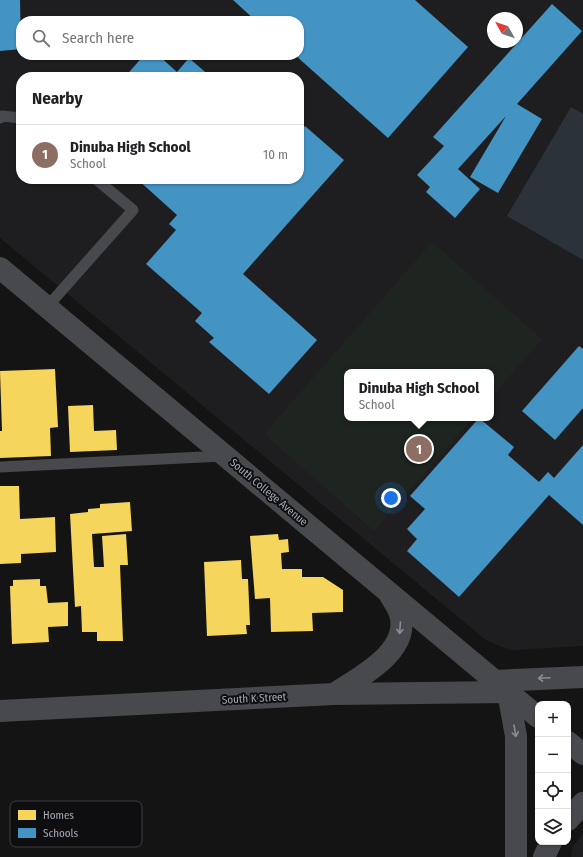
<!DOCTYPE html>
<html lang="en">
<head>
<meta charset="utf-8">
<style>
  :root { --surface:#fff; --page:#f6f6f6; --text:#202124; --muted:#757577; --line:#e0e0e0; --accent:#ea580c }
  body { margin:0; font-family:"Fira Sans Condensed",sans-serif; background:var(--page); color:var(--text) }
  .controls { position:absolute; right:12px; bottom:12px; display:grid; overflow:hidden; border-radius:8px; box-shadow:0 1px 3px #0004 }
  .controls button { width:36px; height:36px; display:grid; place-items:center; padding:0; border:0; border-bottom:1px solid var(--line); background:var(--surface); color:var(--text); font:20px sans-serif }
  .compass { position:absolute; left:487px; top:12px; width:36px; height:36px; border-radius:50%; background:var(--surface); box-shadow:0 1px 3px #0004; rotate:310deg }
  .you { position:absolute; left:391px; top:498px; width:14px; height:14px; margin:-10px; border:3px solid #fff; border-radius:50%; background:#1a73e8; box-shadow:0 0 0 6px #1a73e833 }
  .badge { display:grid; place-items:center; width:26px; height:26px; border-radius:50%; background:var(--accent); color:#fff; font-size:13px; font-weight:700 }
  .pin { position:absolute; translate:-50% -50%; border:2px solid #fff; box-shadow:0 1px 4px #0006 }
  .popup { position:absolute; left:344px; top:369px; width:150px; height:52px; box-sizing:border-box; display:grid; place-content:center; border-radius:8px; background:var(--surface); filter:drop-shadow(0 1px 3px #0005); font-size:13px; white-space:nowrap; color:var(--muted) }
  .popup b { font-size:15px; color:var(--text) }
  .popup::after { content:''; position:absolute; left:50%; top:100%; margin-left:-8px; border:8px solid transparent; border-top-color:var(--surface) }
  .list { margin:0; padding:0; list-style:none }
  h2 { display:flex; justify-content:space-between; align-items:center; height:52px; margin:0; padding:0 16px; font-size:17px }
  h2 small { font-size:13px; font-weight:400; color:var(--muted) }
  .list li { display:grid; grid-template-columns:26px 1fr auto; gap:12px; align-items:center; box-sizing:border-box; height:60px; padding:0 16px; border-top:1px solid var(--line) }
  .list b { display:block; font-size:15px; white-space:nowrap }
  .list p { margin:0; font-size:13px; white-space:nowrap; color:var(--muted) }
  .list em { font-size:13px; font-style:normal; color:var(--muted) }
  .icon { flex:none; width:22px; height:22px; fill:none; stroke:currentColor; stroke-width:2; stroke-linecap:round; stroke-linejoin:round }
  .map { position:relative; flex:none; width:583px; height:857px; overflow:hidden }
  .search { position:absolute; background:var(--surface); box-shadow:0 1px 3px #0004; left:16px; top:16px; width:288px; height:44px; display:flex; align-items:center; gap:10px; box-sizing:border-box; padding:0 14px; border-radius:16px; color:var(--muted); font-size:15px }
  .panel { position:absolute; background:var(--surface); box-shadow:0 1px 3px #0004; left:16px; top:72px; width:288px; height:112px; border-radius:16px }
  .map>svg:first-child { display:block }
</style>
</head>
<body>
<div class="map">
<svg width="583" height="857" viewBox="0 0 583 857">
  <rect width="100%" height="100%" fill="#141414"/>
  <g fill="#1e1e20" fill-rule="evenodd">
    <path d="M 0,0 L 583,0 L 583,646 L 513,650 L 504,648 L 486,640 L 0,238 ZM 493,18 L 517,18 L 517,42 L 493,42 ZM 21,21 L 299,21 L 299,55 L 21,55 ZM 21,77 L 299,77 L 299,179 L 21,179 ZM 347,372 L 491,372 L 491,418 L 347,418 Z"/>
    <path d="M 583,834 L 583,857 L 571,857 L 572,847 Z"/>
  </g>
  <path fill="#1e241f" d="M 432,242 L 542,339 L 491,398 L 491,372 L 347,372 L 347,418 L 473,418 L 374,531 L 264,434 Z"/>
  <path fill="#2b3239" d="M 571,107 L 583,114 L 583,260 L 507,216 Z"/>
  <g fill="#f6d55c">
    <path d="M 55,369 L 58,427 L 50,428 L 51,456 L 0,458 L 0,431 L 2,431 L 0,371 Z"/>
    <path d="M 93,405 L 94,431 L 116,430 L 117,450 L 70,452 L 68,406 Z"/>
    <path d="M 0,486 L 19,486 L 20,519 L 55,517 L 56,552 L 21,554 L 21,563 L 0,564 Z"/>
    <path d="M 130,502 L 132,531 L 92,534 L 94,567 L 104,567 L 102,536 L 126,534 L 128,565 L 120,565 L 123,641 L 97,641 L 97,632 L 82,632 L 81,606 L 75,607 L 70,514 L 88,512 L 88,509 L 100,508 L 100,504 Z"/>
    <path d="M 278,534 L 279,540 L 288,539 L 289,552 L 281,553 L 282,569 L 302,569 L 302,577 L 323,577 L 343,590 L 343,612 L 312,613 L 313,631 L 271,632 L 270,598 L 255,599 L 250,536 Z"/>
    <path d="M 241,560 L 242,579 L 248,579 L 250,625 L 246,625 L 247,634 L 207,636 L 204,562 Z"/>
    <path d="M 40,579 L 40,586 L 46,586 L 48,603 L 68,602 L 68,626 L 48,627 L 49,642 L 12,644 L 10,586 L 13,586 L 13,580 Z"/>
  </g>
  <g fill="#4393c3">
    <path d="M 0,0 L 20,0 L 21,49 L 0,51 Z"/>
    <path d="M 233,0 L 415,0 L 468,47 L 388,138 L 295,55 L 299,55 L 299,21 L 256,21 Z"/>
    <path d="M 552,4 L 582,31 L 517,104 L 542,119 L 498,193 L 470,177 L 506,116 L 458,169 L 480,189 L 455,218 L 426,192 L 430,187 L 417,175 L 444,146 L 433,137 Z"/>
    <path d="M 144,55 L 158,55 L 177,72 L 189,58 L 211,77 L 125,77 Z"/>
    <path d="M 305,126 L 344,160 L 243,274 L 317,340 L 269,394 L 209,342 L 214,338 L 195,321 L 202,313 L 146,264 L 176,230 L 169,224 L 177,215 L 137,179 L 299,179 L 299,133 Z"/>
    <path d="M 579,346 L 583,349 L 583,408 L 555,440 L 522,411 Z"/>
    <path d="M 479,418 L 514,447 L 508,455 L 539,482 L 548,472 L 554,478 L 583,445 L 583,525 L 549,495 L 459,597 L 407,551 L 417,539 L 407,529 L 425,509 L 410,496 Z"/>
  </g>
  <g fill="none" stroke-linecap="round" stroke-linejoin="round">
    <g stroke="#48494c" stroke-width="11">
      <path d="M 0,118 L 2,116 L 21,118"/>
      <path d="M 47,307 L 133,210 L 96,179"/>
      <path d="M 0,467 L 223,456"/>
    </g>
    <g stroke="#48494c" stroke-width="22">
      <path d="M 0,268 L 538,717"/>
      <path d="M 508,692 L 516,736 L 516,857"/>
      <path d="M 334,694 C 359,677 411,652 400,614 C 398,607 393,601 390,595"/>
      <path d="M 0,711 L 334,694 L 508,692"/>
      <path d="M 568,742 L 583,754"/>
      <path d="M 568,820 L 583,803"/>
      <path d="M 544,857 L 551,842"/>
    </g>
    <path stroke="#48494c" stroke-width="22" d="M 494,681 L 583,677"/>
  </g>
  <defs><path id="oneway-shaft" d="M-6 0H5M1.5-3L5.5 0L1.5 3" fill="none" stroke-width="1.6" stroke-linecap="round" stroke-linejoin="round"/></defs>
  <g stroke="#8a8d95">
    <use href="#oneway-shaft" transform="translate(400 628) rotate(94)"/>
    <use href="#oneway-shaft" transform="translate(544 678) rotate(177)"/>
    <use href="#oneway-shaft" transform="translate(515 731) rotate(80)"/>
  </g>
  <g text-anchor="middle" stroke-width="4" stroke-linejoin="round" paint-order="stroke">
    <g font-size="11" fill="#a6aab4" stroke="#0e0e10">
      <text transform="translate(269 492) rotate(40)" y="4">South College Avenue</text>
      <text transform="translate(254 698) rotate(-3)" y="4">South K Street</text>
    </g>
  </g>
  <rect x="10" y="801" width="132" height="46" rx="6" fill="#0e0e10" stroke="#3c3d41" stroke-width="1"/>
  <rect x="18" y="810" width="18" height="10" fill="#f6d55c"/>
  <rect x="18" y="828" width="18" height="10" fill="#4393c3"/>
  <g font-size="11" fill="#a6aab4">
    <text x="43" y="819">Homes</text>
    <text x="43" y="837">Schools</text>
  </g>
</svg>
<div class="controls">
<button>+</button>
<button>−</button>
<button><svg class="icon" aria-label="locate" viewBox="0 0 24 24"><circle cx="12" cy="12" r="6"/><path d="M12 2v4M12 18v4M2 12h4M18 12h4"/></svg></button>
<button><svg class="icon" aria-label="layers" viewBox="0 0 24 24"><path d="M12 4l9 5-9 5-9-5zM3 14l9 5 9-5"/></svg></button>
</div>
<svg class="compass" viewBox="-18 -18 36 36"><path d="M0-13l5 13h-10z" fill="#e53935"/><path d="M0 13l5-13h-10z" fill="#757577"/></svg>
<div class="you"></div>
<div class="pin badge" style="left:419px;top:449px;background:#8d6e63">1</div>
<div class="popup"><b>Dinuba High School</b>School</div>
<div class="search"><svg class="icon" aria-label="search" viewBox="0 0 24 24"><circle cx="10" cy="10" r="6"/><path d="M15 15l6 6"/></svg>Search here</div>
<section class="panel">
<h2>Nearby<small></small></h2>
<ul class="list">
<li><span class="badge" style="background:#8d6e63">1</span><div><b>Dinuba High School</b><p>School</p></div><em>10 m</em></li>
</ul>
</section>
</div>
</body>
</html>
